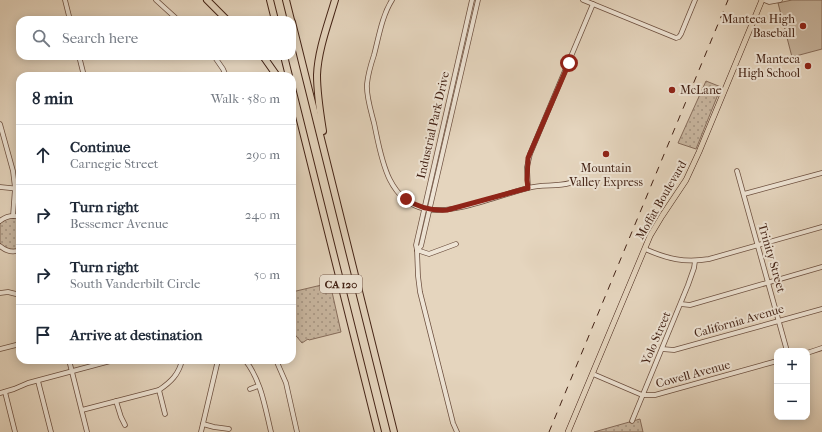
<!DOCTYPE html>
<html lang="en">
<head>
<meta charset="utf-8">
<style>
  :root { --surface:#fff; --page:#f6f6f7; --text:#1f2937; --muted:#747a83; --line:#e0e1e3 }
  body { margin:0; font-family:"IM FELL French Canon",serif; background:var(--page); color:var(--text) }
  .controls { position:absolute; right:12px; bottom:12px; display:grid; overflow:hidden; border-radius:8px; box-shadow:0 2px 10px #0003 }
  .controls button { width:36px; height:36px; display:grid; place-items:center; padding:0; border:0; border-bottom:1px solid var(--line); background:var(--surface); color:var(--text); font:20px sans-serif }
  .stop { position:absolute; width:12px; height:12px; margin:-9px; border:3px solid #8f2418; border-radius:50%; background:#fff }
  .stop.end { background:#8f2418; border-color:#fff; box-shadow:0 1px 4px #0008 }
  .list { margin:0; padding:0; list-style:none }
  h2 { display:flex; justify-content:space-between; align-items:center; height:52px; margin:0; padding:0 16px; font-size:17px }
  h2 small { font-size:13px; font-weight:400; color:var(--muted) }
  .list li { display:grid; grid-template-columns:26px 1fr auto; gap:12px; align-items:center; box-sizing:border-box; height:60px; padding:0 16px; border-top:1px solid var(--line) }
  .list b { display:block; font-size:15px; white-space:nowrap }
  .list p { margin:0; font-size:13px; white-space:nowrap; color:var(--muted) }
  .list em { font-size:13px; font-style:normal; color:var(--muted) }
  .icon { flex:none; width:22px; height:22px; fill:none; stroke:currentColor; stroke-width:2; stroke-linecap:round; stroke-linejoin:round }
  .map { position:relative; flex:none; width:822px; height:432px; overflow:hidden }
  .search { position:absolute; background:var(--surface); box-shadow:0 2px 10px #0003; left:16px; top:16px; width:280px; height:44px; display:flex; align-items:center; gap:10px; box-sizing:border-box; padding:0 14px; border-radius:12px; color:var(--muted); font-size:15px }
  .panel { position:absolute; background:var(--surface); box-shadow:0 2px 10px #0003; left:16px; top:72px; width:280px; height:292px; border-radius:12px }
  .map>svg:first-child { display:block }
</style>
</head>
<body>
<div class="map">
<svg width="822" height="432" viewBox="0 0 822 432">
  <defs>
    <pattern id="park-dots" width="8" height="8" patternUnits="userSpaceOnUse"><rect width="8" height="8" fill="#c9b7a1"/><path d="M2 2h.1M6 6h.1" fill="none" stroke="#a59482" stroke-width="1.8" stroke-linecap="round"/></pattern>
  </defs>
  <rect width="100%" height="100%" fill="#e5d5be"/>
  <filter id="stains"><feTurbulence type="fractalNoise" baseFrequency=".005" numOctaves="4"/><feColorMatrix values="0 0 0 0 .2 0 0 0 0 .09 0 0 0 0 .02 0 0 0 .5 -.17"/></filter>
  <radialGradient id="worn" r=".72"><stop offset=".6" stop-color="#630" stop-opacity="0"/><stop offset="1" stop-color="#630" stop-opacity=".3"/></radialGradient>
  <g fill="url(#park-dots)" stroke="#866c5b">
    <path d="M 706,81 L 721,87 L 696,149 L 678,143 Z"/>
    <path d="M 10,218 L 20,219 L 20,248 C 11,251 7,249 0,244 L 0,224 L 3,221 Z"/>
    <path d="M 330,283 L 341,332 L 309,340 L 308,339 L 302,343 L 292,331 L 292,292 Z"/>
    <path d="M 640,419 L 643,432 L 594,432 Z"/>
  </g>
  <path fill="#c9b7a1" stroke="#866c5b" d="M 792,0 L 822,0 L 822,49 L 792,57 L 778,3 Z"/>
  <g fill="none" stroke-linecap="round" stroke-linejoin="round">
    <defs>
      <g id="minor">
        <path d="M 65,0 L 70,20"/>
        <path d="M 156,0 L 178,20"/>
        <path d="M 392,0 C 382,16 379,36 374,55 C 371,64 368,74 367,84 C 366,96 371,111 374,123 C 381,155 386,200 425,209 C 455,215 499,195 528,188 C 542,184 556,187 570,183"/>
        <path d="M 583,0 L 676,38 L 679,37 L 681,34 L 695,0"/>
        <path d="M 764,0 L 769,2 L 780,0"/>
        <path d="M 79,56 L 84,76"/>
        <path d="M 214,56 L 223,69 L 226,76"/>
        <path d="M 0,124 L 13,171 L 15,188 L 13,216"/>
        <path d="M 737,171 L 787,351"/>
        <path d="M 0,187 L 20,189"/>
        <path d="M 528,188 L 527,167 L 530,154 L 593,4"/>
        <path d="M 744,194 L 822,173"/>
        <path d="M 0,221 C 6,216 13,215 20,217"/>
        <path d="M 0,246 C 6,251 13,253 20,250"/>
        <path d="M 645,249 C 668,259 684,263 709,259 L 822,227"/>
        <path d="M 417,250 L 421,246 L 478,0"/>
        <path d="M 417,250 L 429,254 L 456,244"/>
        <path d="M 0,293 L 8,292 L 20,295"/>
        <path d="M 681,304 L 690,305 L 822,267"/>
        <path d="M 0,349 L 20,344"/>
        <path d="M 662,349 L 674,350 L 822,309"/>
        <path d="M 807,353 L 822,348"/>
        <path d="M 69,360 L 87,432"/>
        <path d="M 245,360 C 261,380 265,407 271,432"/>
        <path d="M 276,360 L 286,383 L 297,432"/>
        <path d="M 593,374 L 642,395 L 655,395 L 777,361"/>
        <path d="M 38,381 L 51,432"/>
        <path d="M 250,389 L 258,386"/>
        <path d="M 159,390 L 165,414"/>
        <path d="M 5,392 L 15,432"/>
        <path d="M 0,393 L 14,389 L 28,383 L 114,360"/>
        <path d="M 116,401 L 121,417 L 125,425"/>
        <path d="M 82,410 L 159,390 C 171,382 179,374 182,360"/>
        <path d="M 632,421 L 688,285 L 694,268 L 695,261"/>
        <path d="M 203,424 L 214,427 L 229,429"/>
        <path d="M 201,432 L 218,360"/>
        <path d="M 457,432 L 453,423 L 420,292 L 418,276 L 417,250 L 416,245 L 472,0"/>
      </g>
      <path id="major" d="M 568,432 L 650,236 L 662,216 L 686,180 L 699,152 L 762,0"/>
      <g id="highway">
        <path d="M 207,0 L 227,20"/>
        <path d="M 270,0 L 275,20"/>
        <path d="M 286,0 L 291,20"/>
        <path d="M 292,22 L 394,432"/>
        <path d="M 263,56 L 277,76"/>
        <path d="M 284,56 L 289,76"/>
        <path d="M 292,88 L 378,432"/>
        <path d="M 323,131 C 320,112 317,94 317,75 C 318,50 328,24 335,0"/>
      </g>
    </defs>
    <use href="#minor" stroke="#6c4f3f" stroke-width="5.5"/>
    <use href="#major" stroke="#432215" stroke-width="6"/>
    <use href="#highway" stroke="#432215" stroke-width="8"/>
    <use href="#minor" stroke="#eee4d5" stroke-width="4"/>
    <use href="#major" stroke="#e5d5be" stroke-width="5"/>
    <use href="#highway" stroke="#e5d5be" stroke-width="6"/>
    <path stroke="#432215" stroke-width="1" stroke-dasharray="7 7" stroke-linecap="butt" d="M 549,432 L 728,0"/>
  </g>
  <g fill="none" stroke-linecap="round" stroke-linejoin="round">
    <path stroke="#8f2418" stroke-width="5" d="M 406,199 C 419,208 431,211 447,210 L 528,188 L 527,180 L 528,158 L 569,63"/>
  </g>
  <g fill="#8f2418" stroke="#eee4d5" stroke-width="1.5">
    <circle cx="803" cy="26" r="4"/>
    <circle cx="808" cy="66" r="4"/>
    <circle cx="672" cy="90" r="4"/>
    <circle cx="606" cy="154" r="4"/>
  </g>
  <g text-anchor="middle" stroke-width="4" stroke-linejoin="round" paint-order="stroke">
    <rect fill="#eee4d5" stroke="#765c4f" stroke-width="1" x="320" y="275" width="42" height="18" rx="3"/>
    <g font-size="11" font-weight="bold" fill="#432215">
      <text x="341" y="288">CA 120</text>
    </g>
    <g font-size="12" fill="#432215" stroke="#eee4d5" text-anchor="end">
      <text x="795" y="23">Manteca High<tspan x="795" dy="14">Baseball</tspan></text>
      <text x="800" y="63">Manteca<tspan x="800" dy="14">High School</tspan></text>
      <text x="680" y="94" text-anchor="start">McLane</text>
      <text x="606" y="172" text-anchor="middle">Mountain<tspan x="606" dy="14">Valley Express</tspan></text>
    </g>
    <g font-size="12" fill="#432215" stroke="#eee4d5">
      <text transform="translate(433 125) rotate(-77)" y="4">Industrial Park Drive</text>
      <text transform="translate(661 200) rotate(-60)" y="4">Moffat Boulevard</text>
      <text transform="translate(772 258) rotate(74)" y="4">Trinity Street</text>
      <text transform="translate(739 321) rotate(-16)" y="4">California Avenue</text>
      <text transform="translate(656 338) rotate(-67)" y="4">Yolo Street</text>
      <text transform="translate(693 374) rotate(-15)" y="4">Cowell Avenue</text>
    </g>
  </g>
  <rect width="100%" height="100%" filter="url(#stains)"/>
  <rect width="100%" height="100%" fill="url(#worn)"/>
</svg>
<div class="controls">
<button>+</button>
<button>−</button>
</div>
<div class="stop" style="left:569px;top:63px"></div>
<div class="stop end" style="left:406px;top:199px"></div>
<div class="search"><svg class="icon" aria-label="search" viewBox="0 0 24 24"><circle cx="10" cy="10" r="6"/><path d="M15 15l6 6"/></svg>Search here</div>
<section class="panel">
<h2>8 min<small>Walk · 580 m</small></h2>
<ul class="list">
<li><svg class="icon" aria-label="ahead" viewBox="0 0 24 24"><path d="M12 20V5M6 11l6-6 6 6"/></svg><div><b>Continue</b><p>Carnegie Street</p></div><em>290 m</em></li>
<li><svg class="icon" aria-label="right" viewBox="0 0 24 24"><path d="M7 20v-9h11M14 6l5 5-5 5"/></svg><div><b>Turn right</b><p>Bessemer Avenue</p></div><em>240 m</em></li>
<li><svg class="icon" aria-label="right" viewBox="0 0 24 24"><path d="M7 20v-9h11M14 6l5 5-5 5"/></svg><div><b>Turn right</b><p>South Vanderbilt Circle</p></div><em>50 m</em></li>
<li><svg class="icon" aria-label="arrive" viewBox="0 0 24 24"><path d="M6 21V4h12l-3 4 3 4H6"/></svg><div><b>Arrive at destination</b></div></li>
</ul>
</section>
</div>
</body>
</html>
